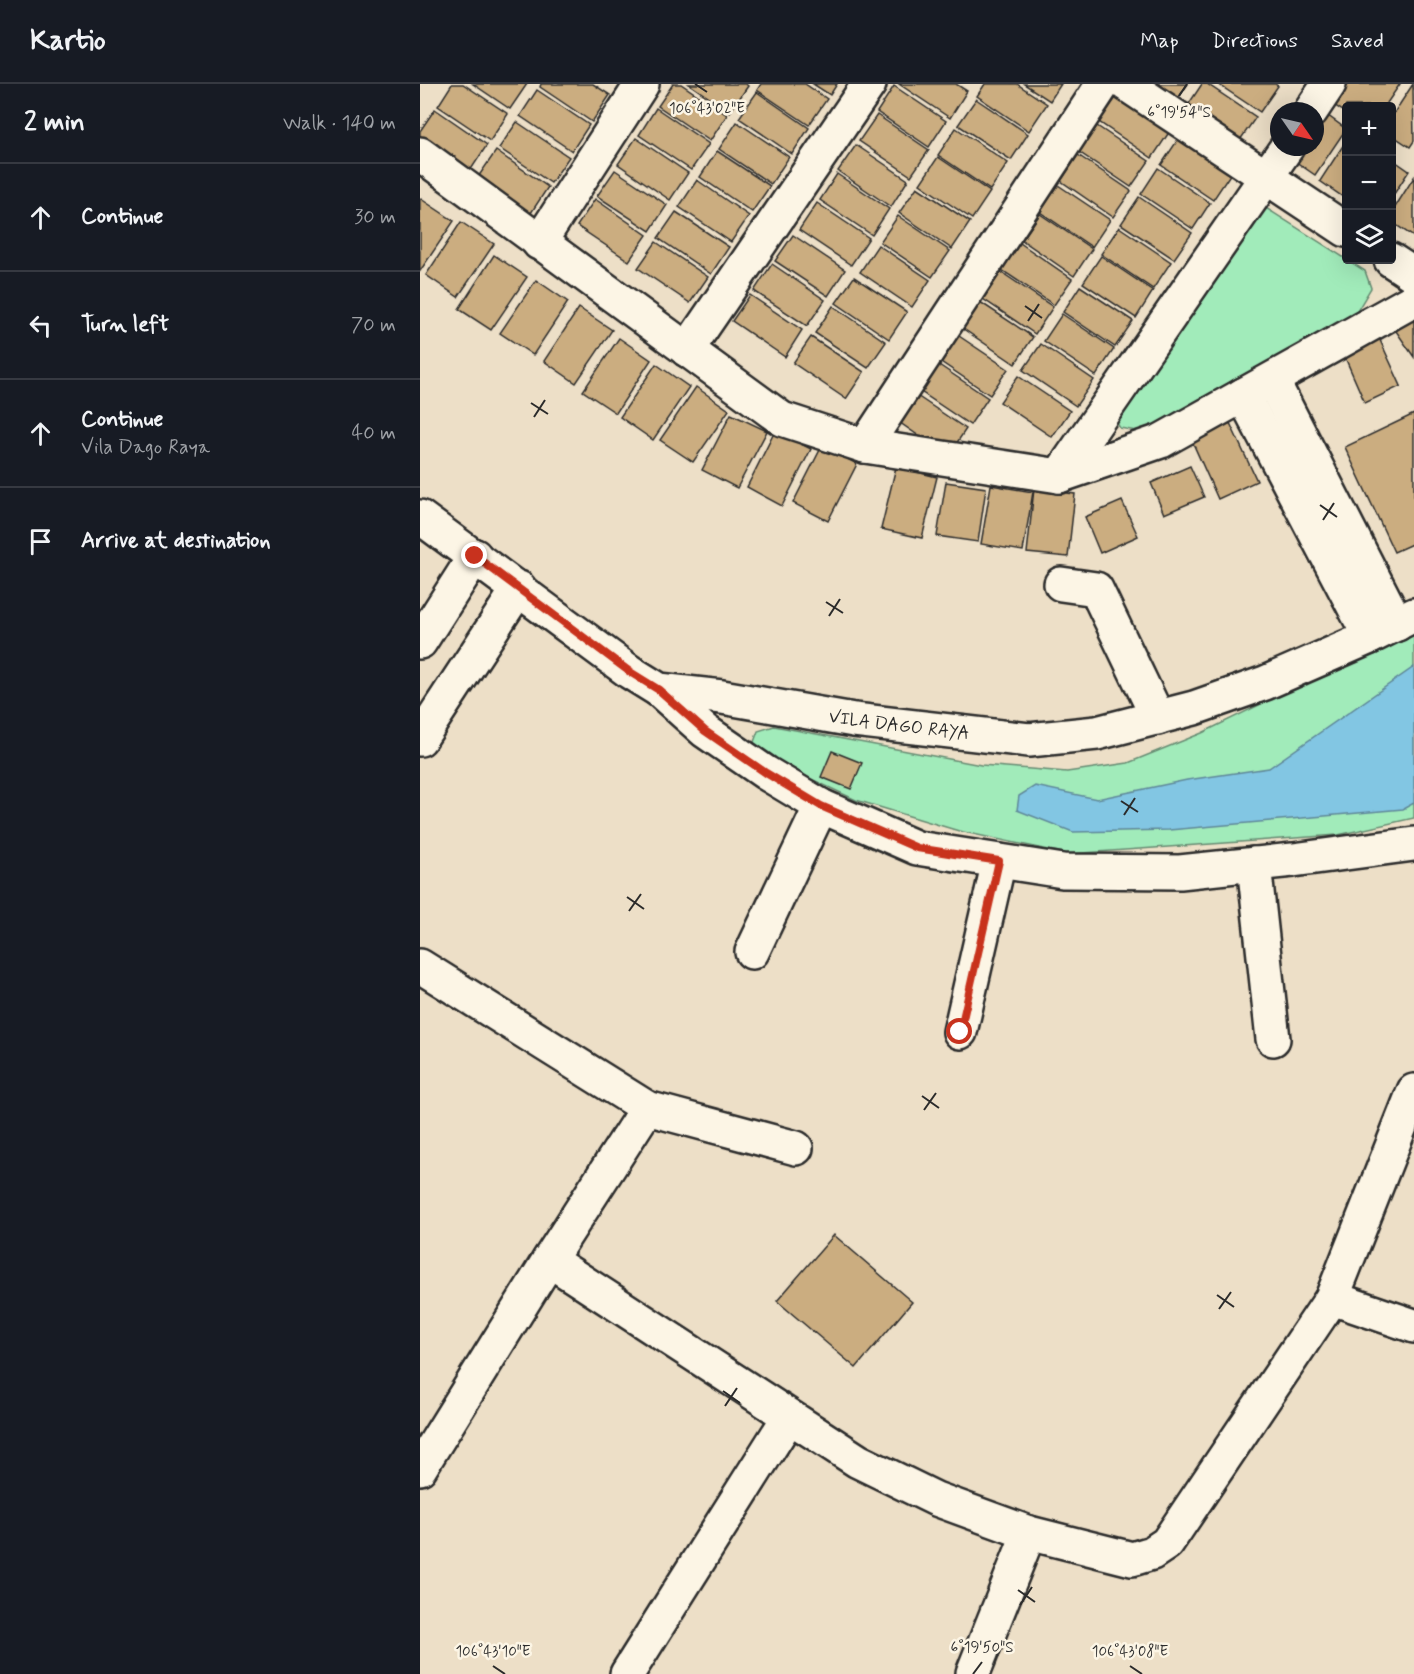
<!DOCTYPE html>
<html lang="en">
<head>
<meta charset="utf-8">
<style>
  :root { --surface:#171b24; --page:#20242c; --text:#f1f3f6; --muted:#9ea1a6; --line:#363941 }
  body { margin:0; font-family:Mynerve,sans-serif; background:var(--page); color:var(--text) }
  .controls { position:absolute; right:18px; top:18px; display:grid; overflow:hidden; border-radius:6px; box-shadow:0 6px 24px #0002 }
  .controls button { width:54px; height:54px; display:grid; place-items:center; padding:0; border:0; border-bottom:2px solid var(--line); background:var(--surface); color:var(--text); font:30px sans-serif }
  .compass { position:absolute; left:850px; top:18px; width:54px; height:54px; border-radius:50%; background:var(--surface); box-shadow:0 6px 24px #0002; rotate:124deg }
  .stop { position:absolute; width:18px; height:18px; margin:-14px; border:4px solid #c8321e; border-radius:50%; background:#fff }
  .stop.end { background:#c8321e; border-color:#fff; box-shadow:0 2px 6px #0008 }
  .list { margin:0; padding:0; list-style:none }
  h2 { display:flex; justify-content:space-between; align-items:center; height:78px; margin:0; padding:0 24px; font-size:26px }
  h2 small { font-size:20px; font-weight:400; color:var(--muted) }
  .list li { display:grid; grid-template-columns:39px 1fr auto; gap:18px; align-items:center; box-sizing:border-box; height:108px; padding:0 24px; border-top:2px solid var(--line) }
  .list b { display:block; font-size:22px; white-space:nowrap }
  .list p { margin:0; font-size:20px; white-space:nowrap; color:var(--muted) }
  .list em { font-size:20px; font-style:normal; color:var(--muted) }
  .icon { flex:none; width:33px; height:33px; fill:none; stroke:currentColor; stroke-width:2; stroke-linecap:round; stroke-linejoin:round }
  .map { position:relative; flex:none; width:994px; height:1590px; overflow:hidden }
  header { display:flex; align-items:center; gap:36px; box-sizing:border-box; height:84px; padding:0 30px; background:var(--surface); border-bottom:2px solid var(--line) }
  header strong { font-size:28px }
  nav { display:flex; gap:33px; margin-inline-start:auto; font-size:21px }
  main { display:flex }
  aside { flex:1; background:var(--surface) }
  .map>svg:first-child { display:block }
</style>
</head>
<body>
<header>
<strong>Kartio</strong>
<nav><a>Map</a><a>Directions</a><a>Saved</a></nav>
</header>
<main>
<aside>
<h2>2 min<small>Walk · 140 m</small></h2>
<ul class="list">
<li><svg class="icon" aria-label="ahead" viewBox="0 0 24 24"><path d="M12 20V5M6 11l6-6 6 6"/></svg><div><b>Continue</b></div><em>30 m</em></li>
<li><svg class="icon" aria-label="left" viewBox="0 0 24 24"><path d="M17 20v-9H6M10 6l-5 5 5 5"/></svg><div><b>Turn left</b></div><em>70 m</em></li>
<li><svg class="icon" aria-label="ahead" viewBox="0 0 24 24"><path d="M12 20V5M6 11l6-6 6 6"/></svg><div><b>Continue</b><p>Vila Dago Raya</p></div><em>40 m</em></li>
<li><svg class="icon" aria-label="arrive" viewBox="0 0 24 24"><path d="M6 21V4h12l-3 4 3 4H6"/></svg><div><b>Arrive at destination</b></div></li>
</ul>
</aside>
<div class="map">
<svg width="994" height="1590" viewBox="0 0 994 1590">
  <rect width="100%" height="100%" fill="#eddfc7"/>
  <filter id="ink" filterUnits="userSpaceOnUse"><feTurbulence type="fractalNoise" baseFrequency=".0167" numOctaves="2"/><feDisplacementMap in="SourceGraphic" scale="12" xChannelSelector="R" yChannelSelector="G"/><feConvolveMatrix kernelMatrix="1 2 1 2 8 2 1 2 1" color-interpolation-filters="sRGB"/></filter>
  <g filter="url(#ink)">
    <g fill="#a1ebba" stroke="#668b72" stroke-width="1.5">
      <path d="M 838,119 L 945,187 L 951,204 L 936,229 L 722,348 L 700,344 L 691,330 Z"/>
      <path d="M 994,545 L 994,734 L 918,751 L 648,770 L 539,747 L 436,716 L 340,671 L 334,658 L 338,647 L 354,642 L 561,681 L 647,688 L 708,679 L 782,649 Z"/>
    </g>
    <path fill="#82c6e3" stroke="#5f8899" stroke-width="1.5" d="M 994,583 L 994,719 L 983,725 L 749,746 L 653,748 L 597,726 L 599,712 L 615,702 L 677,715 L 767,696 L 849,684 Z"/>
    <g fill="#cbad80" stroke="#2b2b2b" stroke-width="1.5">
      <path d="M 32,0 L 43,0 L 88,30 L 70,57 L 18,22 Z"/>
      <path d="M 53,0 L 107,0 L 90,25 Z"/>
      <path d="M 121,0 L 173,0 L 190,11 L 172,38 L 120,3 Z"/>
      <path d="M 253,0 L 261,0 L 307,31 L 290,57 L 238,22 Z"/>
      <path d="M 269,0 L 326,0 L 328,2 L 310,28 Z"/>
      <path d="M 341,0 L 385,0 L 407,15 L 389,41 L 337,6 Z"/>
      <path d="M 393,0 L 417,0 L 410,11 Z"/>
      <path d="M 479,0 L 536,0 L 547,7 L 530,34 Z"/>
      <path d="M 565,0 L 597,0 L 627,20 L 609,47 L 557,12 Z"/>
      <path d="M 604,0 L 641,0 L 630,17 Z"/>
      <path d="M 732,0 L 768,0 L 757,16 Z"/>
      <path d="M 782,0 L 787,0 L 836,33 L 818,59 L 766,24 Z"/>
      <path d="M 798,0 L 855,0 L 858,2 L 840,28 Z"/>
      <path d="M 923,0 L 980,0 L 965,22 L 926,22 L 926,29 L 911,19 Z"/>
      <path d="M 993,0 L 994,57 L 990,63 L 972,51 L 972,32 Z"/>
      <path d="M 474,2 L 526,37 L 509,63 L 457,28 Z"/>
      <path d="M 117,6 L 169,41 L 152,67 L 100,32 Z"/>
      <path d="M 337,8 L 389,44 L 372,70 L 319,34 Z"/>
      <path d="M 697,12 L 750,47 L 732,74 L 679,38 Z"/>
      <path d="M 556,15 L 608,50 L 591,76 L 538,41 Z"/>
      <path d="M 236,24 L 289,60 L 271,86 L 219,51 Z"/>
      <path d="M 15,25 L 67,61 L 50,87 L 0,53 L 0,47 Z"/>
      <path d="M 900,26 L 926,45 L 895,91 L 869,73 L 875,63 L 895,63 L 895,34 Z"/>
      <path d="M 457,31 L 509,66 L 491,92 L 439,57 Z"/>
      <path d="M 97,38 L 149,73 L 131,99 L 79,64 Z"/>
      <path d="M 317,38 L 369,73 L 351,100 L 299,65 Z"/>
      <path d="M 677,42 L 729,77 L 711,103 L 659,68 Z"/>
      <path d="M 536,44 L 588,79 L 570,106 L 518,71 Z"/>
      <path d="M 216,54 L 268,89 L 250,116 L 198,80 Z"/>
      <path d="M 759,54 L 811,89 L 793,116 L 741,81 Z"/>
      <path d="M 926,57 L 926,115 L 900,97 Z"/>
      <path d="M 436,61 L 488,96 L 471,123 L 418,87 Z"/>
      <path d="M 76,67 L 128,103 L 111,129 L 58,93 Z"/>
      <path d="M 297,67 L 350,102 L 332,128 L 280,93 Z"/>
      <path d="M 658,71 L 711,107 L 693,133 L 641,97 Z"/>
      <path d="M 518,73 L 570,108 L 552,135 L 500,100 Z"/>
      <path d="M 972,75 L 989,87 L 972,113 Z"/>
      <path d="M 738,84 L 790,119 L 773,145 L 721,110 Z"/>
      <path d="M 195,86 L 247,121 L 230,147 L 177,112 Z"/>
      <path d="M 417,90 L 469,125 L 452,151 L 400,116 Z"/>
      <path d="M 994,93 L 994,153 L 972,138 L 972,128 Z"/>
      <path d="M 277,96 L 329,132 L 311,158 L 259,123 Z"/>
      <path d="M 638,101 L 690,136 L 672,163 L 620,128 Z"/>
      <path d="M 497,103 L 550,138 L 532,165 L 479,129 Z"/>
      <path d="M 719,113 L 772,149 L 754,175 L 701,140 Z"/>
      <path d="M 1,115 L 34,137 L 0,187 L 0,116 Z"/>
      <path d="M 175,115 L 227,151 L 209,177 L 157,142 Z"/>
      <path d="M 397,119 L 449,154 L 431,181 L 379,146 Z"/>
      <path d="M 256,128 L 309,163 L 291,190 L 238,154 Z"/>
      <path d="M 620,130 L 672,165 L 654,192 L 602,156 Z"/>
      <path d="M 478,132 L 530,167 L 512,193 L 460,158 Z"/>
      <path d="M 41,138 L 74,160 L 38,213 L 6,191 Z"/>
      <path d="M 699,143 L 751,178 L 733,205 L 681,170 Z"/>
      <path d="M 373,151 L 425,186 L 408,212 L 355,177 Z"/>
      <path d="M 236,158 L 288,193 L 270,219 L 218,184 Z"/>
      <path d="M 600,159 L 652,195 L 634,221 L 582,186 Z"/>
      <path d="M 458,161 L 510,196 L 492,223 L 440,188 Z"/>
      <path d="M 74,171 L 107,193 L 71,246 L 39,225 Z"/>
      <path d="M 681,172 L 733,207 L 716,234 L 663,199 Z"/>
      <path d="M 352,180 L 405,216 L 387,242 L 334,207 Z"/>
      <path d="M 581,188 L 633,223 L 615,250 L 563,215 Z"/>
      <path d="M 434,193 L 487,228 L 469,255 L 416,219 Z"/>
      <path d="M 116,196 L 148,218 L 113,271 L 80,249 Z"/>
      <path d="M 660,202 L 713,237 L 695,263 L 643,228 Z"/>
      <path d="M 330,211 L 382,246 L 365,273 L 312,237 Z"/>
      <path d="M 560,218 L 613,253 L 595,280 L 542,244 Z"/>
      <path d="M 413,222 L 466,258 L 448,284 L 395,249 Z"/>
      <path d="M 159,224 L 192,246 L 156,299 L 124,277 Z"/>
      <path d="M 642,230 L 694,265 L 676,292 L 624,257 Z"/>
      <path d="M 994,234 L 994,273 L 976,247 Z"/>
      <path d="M 536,250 L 588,285 L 570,311 L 518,276 Z"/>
      <path d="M 391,253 L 444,288 L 426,315 L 373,279 Z"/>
      <path d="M 199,254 L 231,276 L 196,329 L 163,307 Z"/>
      <path d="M 959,254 L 981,302 L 945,319 L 924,271 Z"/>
      <path d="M 621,260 L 674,296 L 656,322 L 603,286 Z"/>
      <path d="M 516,279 L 568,314 L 550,341 L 498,306 Z"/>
      <path d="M 236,280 L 269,303 L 233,356 L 200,333 Z"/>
      <path d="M 598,292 L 650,327 L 632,353 L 580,318 Z"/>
      <path d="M 276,303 L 309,326 L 273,378 L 240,356 Z"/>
      <path d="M 494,310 L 546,345 L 528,372 L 476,336 Z"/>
      <path d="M 311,330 L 347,347 L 317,404 L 282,386 Z"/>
      <path d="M 994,330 L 994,459 L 974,468 L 925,363 Z"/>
      <path d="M 810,339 L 837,397 L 798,415 L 772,357 Z"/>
      <path d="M 355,347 L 391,365 L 362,422 L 327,403 Z"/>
      <path d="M 402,362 L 437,380 L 408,437 L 373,419 Z"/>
      <path d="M 770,382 L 784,413 L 744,430 L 731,399 Z"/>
      <path d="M 476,383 L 517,393 L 502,454 L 461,445 Z"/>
      <path d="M 526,398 L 566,404 L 558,458 L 517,452 Z"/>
      <path d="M 571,401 L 613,408 L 603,467 L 561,460 Z"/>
      <path d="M 614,405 L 655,410 L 648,473 L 607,469 Z"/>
      <path d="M 702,417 L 718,452 L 680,469 L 665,433 Z"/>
      <path d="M 412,667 L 442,679 L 431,705 L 401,693 Z"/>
      <path d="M 414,1151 L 492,1218 L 436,1284 L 357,1217 Z"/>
    </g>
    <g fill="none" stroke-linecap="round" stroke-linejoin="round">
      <defs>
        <g id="minor">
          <path d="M 706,0 L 926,146"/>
          <path d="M 891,27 L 909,0"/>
          <path d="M 0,70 L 362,335 L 445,362 L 639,392 L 741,357 L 994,216"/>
          <path d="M 119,159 L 222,0"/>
          <path d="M 971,176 L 994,191"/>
          <path d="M 267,266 L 449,0"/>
          <path d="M 852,296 L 977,540"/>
          <path d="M 823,311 L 950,553"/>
          <path d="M 445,362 L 683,0"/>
          <path d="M 639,392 L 867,63"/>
          <path id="s1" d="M 0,433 L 210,588 L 239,606 L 302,613 L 434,636 L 609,656 L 677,649 L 774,624 L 845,599 L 950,553 L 994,531"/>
          <path d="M 641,500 L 676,505 L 738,634"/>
          <path d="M 0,558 L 55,472"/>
          <path d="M 239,606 L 285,647 L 346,689 L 401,722 L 497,764 L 643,787 L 760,788 L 873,776 L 994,760"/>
          <path d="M 0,655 L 99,504"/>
          <path d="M 834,780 L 853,955"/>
          <path d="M 332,868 L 401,722"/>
          <path d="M 0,882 L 227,1024 L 376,1064"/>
          <path d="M 540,948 L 579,777"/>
          <path d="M 129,1176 L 438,1377 L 516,1415 L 609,1449 L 712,1475 L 732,1469 L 747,1459 L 912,1214 L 994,1007"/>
          <path d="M 912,1214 L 994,1242"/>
          <path d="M 0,1384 L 129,1176 L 227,1024"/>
          <path d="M 553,1589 L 609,1449"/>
          <path d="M 207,1590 L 369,1333"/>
        </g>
      </defs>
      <use href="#minor" stroke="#2b2b2b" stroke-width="38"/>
      <use href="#minor" stroke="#fcf5e5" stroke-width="33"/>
    </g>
  </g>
  <g fill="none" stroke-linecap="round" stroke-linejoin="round" filter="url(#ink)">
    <path stroke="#c8321e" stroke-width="8" d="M 55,472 L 210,588 L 239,606 L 285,647 L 346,689 L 401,722 L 497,764 L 579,777 L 540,948"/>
  </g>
  <path fill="none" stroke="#2b2b2b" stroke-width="2" d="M 275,0 L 287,8M 759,12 L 767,0M 605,222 L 622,234M 608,237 L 619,220M 111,319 L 128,330M 114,333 L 125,316M 900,421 L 917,433M 903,436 L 914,419M 406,518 L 423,529M 409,532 L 420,515M 701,717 L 718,728M 704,731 L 715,714M 207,813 L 224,825M 209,827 L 221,810M 502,1012 L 519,1024M 504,1026 L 516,1009M 797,1211 L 814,1223M 799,1225 L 811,1208M 303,1307 L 320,1319M 305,1322 L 317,1304M 598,1506 L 615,1518M 600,1521 L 612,1503M 73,1582 L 85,1590M 710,1582 L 722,1590M 553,1590 L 562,1578"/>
  <g text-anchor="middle" stroke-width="5" stroke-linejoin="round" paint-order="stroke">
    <g font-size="18" fill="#2b2b2b" stroke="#fcf5e5">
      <text dy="6" stroke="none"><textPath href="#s1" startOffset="538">VILA DAGO RAYA</textPath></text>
    </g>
  </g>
  <g font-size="15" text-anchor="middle" fill="#2b2b2b" stroke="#fcf5e5" stroke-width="5" stroke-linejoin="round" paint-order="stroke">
    <text x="287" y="29">106°43'02"E</text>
    <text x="759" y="33">6°19'54"S</text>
    <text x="562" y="1568">6°19'50"S</text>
    <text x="73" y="1572">106°43'10"E</text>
    <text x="710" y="1572">106°43'08"E</text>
  </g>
</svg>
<div class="controls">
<button>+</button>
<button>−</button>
<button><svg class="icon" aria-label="layers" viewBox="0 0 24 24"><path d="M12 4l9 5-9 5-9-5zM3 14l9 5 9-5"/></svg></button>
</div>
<svg class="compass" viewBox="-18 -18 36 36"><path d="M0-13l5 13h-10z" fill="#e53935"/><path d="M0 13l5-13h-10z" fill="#9ea1a6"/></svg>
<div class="stop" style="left:540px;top:948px"></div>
<div class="stop end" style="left:55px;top:472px"></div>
</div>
</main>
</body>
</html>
